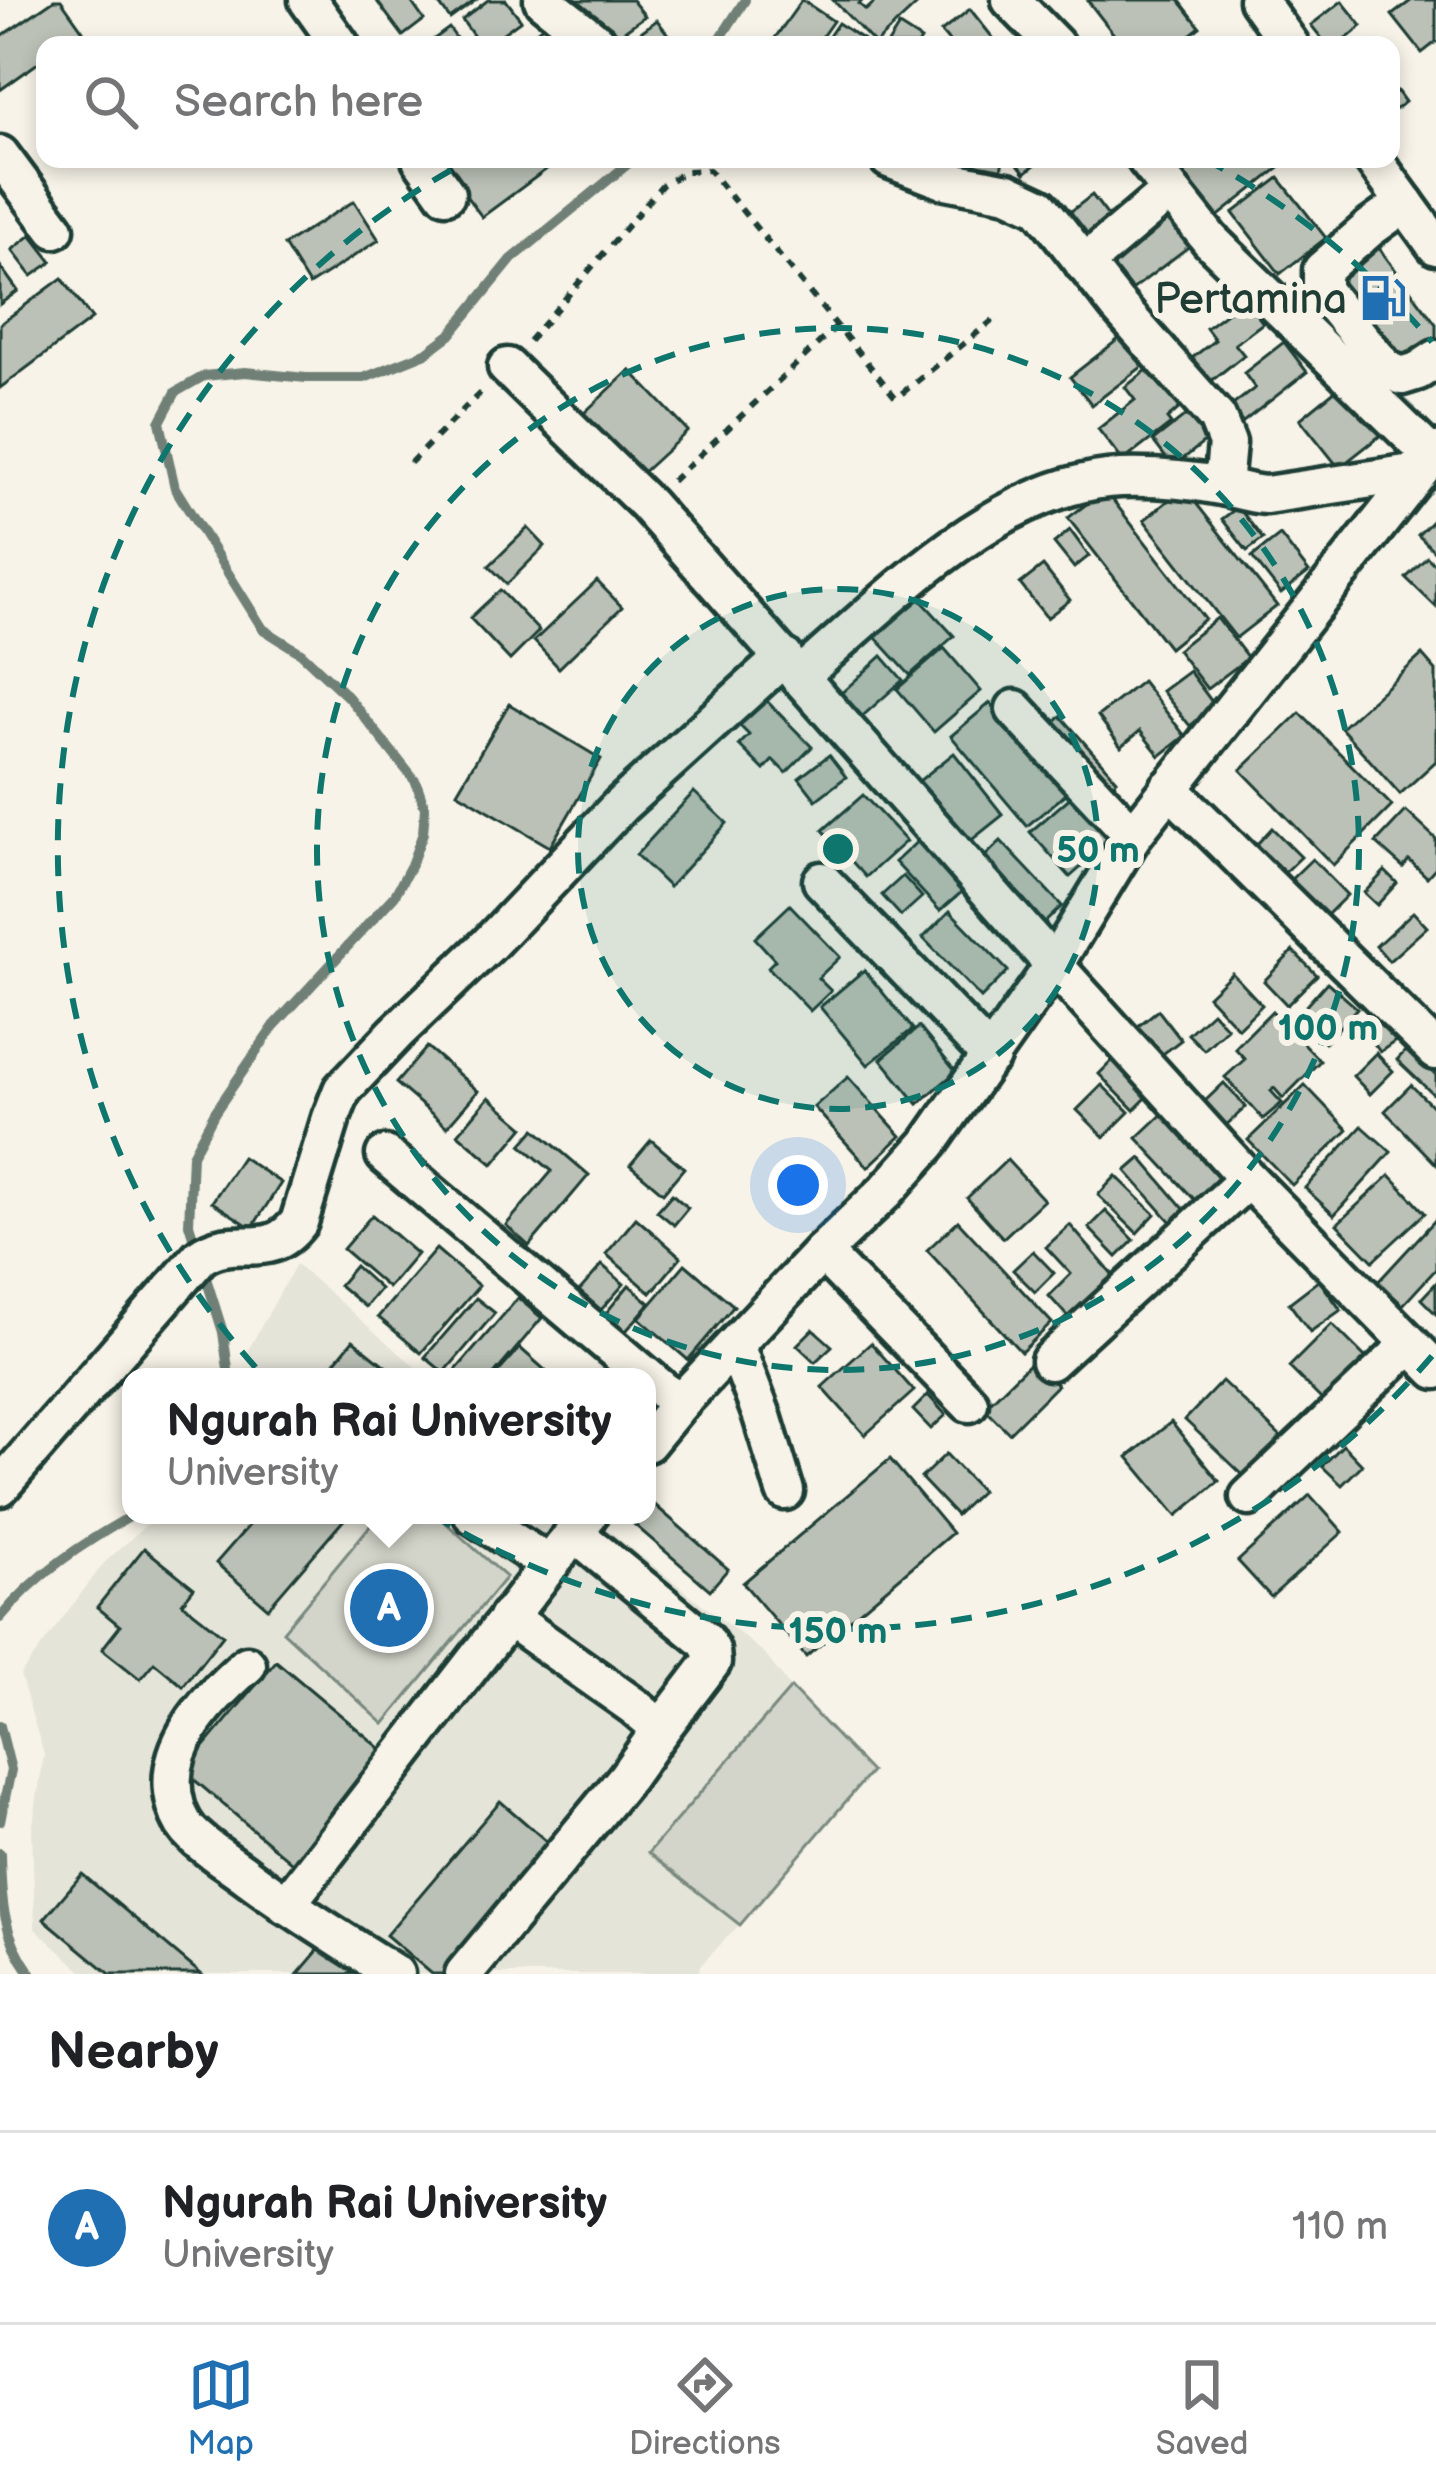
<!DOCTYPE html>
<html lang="en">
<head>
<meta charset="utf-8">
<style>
  :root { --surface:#fff; --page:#f6f6f6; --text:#202124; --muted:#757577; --line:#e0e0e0; --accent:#1f6fb2 }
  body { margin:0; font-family:"Balsamiq Sans",sans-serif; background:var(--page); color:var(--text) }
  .you { position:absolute; left:798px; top:1185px; width:42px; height:42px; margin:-30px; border:9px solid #fff; border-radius:50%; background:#1a73e8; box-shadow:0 0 0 18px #1a73e833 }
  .badge { display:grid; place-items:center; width:78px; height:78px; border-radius:50%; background:var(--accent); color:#fff; font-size:39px; font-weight:700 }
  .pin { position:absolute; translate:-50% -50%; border:6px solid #fff; box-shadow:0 3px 12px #0006 }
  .popup { position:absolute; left:122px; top:1368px; width:534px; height:156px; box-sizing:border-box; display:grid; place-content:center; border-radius:24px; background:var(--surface); filter:drop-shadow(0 3px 9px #0005); font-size:39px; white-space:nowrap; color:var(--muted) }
  .popup b { font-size:45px; color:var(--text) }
  .popup::after { content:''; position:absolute; left:50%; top:100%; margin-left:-24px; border:24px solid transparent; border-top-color:var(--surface) }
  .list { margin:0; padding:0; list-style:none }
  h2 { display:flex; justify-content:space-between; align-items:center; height:156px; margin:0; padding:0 48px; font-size:51px }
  h2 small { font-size:39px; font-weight:400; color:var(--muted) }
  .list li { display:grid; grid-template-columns:78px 1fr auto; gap:36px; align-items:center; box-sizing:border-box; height:192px; padding:0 48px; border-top:3px solid var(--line) }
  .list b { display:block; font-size:45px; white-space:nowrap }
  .list p { margin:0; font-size:39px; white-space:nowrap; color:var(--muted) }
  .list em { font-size:39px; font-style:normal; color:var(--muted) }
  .icon { flex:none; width:66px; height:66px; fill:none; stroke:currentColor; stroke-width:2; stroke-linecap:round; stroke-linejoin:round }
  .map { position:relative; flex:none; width:1436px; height:1974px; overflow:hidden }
  .search { position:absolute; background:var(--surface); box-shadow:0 6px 18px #0003; left:36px; right:36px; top:36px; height:132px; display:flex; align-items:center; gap:30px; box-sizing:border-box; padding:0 42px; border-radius:24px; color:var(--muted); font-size:45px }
  .sheet { height:348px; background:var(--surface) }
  nav { display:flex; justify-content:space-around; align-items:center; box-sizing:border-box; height:168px; border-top:3px solid var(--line); background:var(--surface); font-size:33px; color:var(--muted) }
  nav a { display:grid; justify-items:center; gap:6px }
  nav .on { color:var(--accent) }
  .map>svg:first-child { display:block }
</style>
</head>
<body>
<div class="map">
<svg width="1436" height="1974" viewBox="0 0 1436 1974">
  <rect width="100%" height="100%" fill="#f7f3e8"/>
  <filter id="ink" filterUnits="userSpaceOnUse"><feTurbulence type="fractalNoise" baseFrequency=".00833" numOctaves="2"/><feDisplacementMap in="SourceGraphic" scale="24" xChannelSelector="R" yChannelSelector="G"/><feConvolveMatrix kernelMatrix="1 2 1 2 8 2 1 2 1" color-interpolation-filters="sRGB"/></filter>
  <g filter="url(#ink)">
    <g fill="#e5e4d9">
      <path d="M 296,1264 L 427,1377 L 255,1377 L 248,1350 Z"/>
      <path d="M 157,1515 L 210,1524 L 219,1515 L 589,1515 L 763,1652 L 791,1688 L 871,1772 L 740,1924 L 700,1966 L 699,1974 L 85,1974 L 35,1929 L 32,1830 L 44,1755 L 20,1675 L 104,1563 Z"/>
    </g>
    <g fill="#d3d5ca" stroke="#79897f" stroke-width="3">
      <path d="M 379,1515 L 437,1515 L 506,1577 L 384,1724 L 283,1631 Z"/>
      <path d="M 791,1688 L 871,1772 L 740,1925 L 648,1853 Z"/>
    </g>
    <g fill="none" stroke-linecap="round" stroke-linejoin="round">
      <g stroke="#6f8077" stroke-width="10">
        <path d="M 716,45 L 745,0"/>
        <path d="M 229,1377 L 223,1332 L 189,1224 L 192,1155 L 215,1112 L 274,1026 L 395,895 L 411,865 L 423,833 L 425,808 L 416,782 L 349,698 L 301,653 L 263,629 L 175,488 L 160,422 L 176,392 L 204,376 L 245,372 L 306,378 L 364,378 L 426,353 L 450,335 L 512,259 L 634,159"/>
        <path d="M 0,1618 C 36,1574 83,1543 133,1515"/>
        <path d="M 0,1726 L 11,1770 L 0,1821"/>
        <path d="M 0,1853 C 1,1900 2,1934 31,1974"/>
      </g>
    </g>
    <g fill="#bbc1b6" stroke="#1f3d34" stroke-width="3">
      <path d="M 54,0 L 61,0 L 83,31 L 63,45 L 45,45 L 45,58 L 0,90 L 0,37 Z"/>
      <path d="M 376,0 L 410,0 L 424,20 L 403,36 Z"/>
      <path d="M 436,0 L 476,0 L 450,19 Z"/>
      <path d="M 488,0 L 506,0 L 521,20 L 499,36 L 506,45 L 473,45 L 471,42 L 475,38 L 462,20 Z"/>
      <path d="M 572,0 L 632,0 L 645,16 L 605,45 Z"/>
      <path d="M 802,0 L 833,21 L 816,45 L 770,45 Z"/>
      <path d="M 833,0 L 863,0 L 859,4 L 866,10 L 877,0 L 922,0 L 875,44 Z"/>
      <path d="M 1090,0 L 1179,0 L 1200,27 L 1177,45 L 1122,45 L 1088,1 Z"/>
      <path d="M 1412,0 L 1436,0 L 1436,42 L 1422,53 L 1392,15 Z"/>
      <path d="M 1342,1 L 1362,26 L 1339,45 L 1327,45 L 1311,25 Z"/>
      <path d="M 970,9 L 997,43 L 994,45 L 952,45 L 941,32 Z"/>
      <path d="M 657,20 L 676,45 L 623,45 Z"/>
      <path d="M 838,23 L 868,43 L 870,45 L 823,45 Z"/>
      <path d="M 544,25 L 559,45 L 517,45 Z"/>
      <path d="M 899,26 L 921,40 L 918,45 L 887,45 Z"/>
      <path d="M 449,28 L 461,45 L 426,45 Z"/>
      <path d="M 1397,91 L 1405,102 L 1392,112 L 1391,96 Z"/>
      <path d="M 438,159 L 552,159 L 555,163 L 482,217 Z"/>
      <path d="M 957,159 L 1003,159 L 999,184 L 954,177 Z"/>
      <path d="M 1014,159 L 1042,159 L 1025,173 Z"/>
      <path d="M 1184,159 L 1286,159 L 1288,161 L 1211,222 L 1170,170 Z"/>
      <path d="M 1279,178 L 1326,238 L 1280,274 L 1233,213 Z"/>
      <path d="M 1092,195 L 1111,220 L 1085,240 L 1066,215 Z"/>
      <path d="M 354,201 L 379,240 L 309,285 L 284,245 Z"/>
      <path d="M 1162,207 L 1191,245 L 1124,296 L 1095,259 Z"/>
      <path d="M 31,235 L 52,262 L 32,276 L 12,250 Z"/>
      <path d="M 1373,240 L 1436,324 L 1436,339 L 1399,364 L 1331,272 Z"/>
      <path d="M 0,266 L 18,291 L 0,304 Z"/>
      <path d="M 62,278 L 92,319 L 0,388 L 0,324 Z"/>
      <path d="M 1245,299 L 1263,323 L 1235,344 L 1244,355 L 1210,382 L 1192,358 L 1215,340 L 1206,328 Z"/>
      <path d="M 1125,334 L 1147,363 L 1092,405 L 1070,377 Z"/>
      <path d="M 1284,342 L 1307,372 L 1238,426 L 1225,411 L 1255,388 L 1244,373 Z"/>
      <path d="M 1151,367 L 1182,406 L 1167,419 L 1171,424 L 1123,461 L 1098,429 L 1135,400 L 1125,387 Z"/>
      <path d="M 630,370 L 688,431 L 640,475 L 583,414 Z"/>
      <path d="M 1342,385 L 1381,435 L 1339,468 L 1300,419 Z"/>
      <path d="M 1197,407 L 1217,432 L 1173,467 L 1153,441 Z"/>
      <path d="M 1184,488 L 1277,606 L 1236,638 L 1144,520 Z"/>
      <path d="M 1105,490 L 1205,619 L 1169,648 L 1068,518 Z"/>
      <path d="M 1238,507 L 1263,539 L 1247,551 L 1222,519 Z"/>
      <path d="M 1436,517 L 1436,553 L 1418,535 Z"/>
      <path d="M 528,528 L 545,546 L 507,584 L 489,566 Z"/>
      <path d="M 1070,530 L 1089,556 L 1074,568 L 1054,543 Z"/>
      <path d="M 1280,535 L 1309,572 L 1281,594 L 1252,557 Z"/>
      <path d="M 1427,557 L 1436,566 L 1436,607 L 1406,578 Z"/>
      <path d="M 1043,566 L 1070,600 L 1047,618 L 1020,584 Z"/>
      <path d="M 597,581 L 622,607 L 559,668 L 534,641 Z"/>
      <path d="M 910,588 L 954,636 L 910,675 L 867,628 Z"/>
      <path d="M 500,590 L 539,631 L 510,660 L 470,618 Z"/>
      <path d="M 1217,618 L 1248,658 L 1207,689 L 1177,650 Z"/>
      <path d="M 944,648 L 981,691 L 934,732 L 897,689 Z"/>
      <path d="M 1422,655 L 1436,671 L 1436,761 L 1400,794 L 1341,728 Z"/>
      <path d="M 882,656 L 903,680 L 857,721 L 836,698 Z"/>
      <path d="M 1189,671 L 1215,706 L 1190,726 L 1162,691 Z"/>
      <path d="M 1142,681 L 1185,736 L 1160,756 L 1140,731 L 1121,747 L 1098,716 Z"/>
      <path d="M 758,692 L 812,747 L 786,773 L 773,760 L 764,770 L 739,745 L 749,735 L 732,718 Z"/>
      <path d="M 990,703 L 1066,794 L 1027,826 L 951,736 Z"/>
      <path d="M 509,704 L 601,759 L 550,847 L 457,792 Z"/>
      <path d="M 1300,713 L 1392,806 L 1333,865 L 1241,770 Z"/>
      <path d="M 1061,716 L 1117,780 L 1101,795 L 1044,731 Z"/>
      <path d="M 954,753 L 1003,815 L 968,843 L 919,781 Z"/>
      <path d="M 829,755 L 846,777 L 816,800 L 799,778 Z"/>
      <path d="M 694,792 L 727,823 L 669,887 L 636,855 Z"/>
      <path d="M 1074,794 L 1113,839 L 1070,877 L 1030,832 Z"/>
      <path d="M 863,795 L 906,841 L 866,877 L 823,830 Z"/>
      <path d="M 1406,811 L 1436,839 L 1436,867 L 1427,877 L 1409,860 L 1403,867 L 1376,843 Z"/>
      <path d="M 1272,828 L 1301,857 L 1273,884 L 1245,857 Z"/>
      <path d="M 919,840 L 964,890 L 940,911 L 895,862 Z"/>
      <path d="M 1001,841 L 1062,906 L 1039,928 L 978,863 Z"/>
      <path d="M 1312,859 L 1347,895 L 1316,926 L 1281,889 Z"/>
      <path d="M 1385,871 L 1397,883 L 1377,905 L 1364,893 Z"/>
      <path d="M 903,876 L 922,897 L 901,916 L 882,895 Z"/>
      <path d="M 790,905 L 840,957 L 818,978 L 831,991 L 810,1011 L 768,967 L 775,960 L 755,938 Z"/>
      <path d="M 950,911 L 1008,971 L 981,998 L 923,938 Z"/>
      <path d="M 1413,912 L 1427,927 L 1389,961 L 1376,946 Z"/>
      <path d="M 1293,951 L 1317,975 L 1287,1005 L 1264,981 Z"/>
      <path d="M 864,970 L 913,1029 L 868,1065 L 820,1007 Z"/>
      <path d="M 1232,973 L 1262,1005 L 1238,1028 L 1208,996 Z"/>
      <path d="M 1327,982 L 1357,1008 L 1325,1043 L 1296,1017 Z"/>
      <path d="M 1158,1010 L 1181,1040 L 1155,1060 L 1132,1031 Z"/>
      <path d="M 1272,1011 L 1320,1061 L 1283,1098 L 1274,1088 L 1271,1091 L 1282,1103 L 1263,1119 L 1225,1077 L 1245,1059 L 1235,1048 Z"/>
      <path d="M 1212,1012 L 1227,1028 L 1204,1050 L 1188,1034 Z"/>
      <path d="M 1383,1014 L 1400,1038 L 1380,1052 L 1363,1028 Z"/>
      <path d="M 919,1027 L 956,1072 L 918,1104 L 881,1059 Z"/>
      <path d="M 427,1047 L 478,1091 L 447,1127 L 396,1083 Z"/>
      <path d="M 1408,1048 L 1436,1075 L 1436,1097 L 1397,1060 Z"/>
      <path d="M 1376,1053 L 1393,1071 L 1370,1094 L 1353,1076 Z"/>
      <path d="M 1119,1054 L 1154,1090 L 1134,1110 L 1099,1074 Z"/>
      <path d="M 848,1077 L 901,1136 L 868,1167 L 814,1107 Z"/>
      <path d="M 1224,1083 L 1246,1107 L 1224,1127 L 1203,1103 Z"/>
      <path d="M 1102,1085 L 1129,1112 L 1104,1137 L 1077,1110 Z"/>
      <path d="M 1305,1085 L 1348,1130 L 1292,1185 L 1248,1140 Z"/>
      <path d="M 1411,1085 L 1436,1110 L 1436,1164 L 1385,1111 Z"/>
      <path d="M 489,1097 L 524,1127 L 493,1164 L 458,1134 Z"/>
      <path d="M 1170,1107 L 1228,1168 L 1195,1200 L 1137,1138 Z"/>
      <path d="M 1362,1126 L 1391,1152 L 1334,1215 L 1305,1188 Z"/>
      <path d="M 535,1129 L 589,1175 L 529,1246 L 506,1225 L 552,1171 L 521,1145 Z"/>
      <path d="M 651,1140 L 684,1168 L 663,1193 L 630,1165 Z"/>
      <path d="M 242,1157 L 281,1183 L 252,1228 L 212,1202 Z"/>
      <path d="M 1141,1158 L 1185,1210 L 1171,1222 L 1126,1171 Z"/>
      <path d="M 1007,1160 L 1044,1200 L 1003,1238 L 967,1198 Z"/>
      <path d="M 1390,1175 L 1425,1213 L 1373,1261 L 1337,1224 Z"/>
      <path d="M 1116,1176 L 1155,1214 L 1137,1233 L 1098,1195 Z"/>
      <path d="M 672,1194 L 688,1208 L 674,1225 L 657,1211 Z"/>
      <path d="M 1106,1211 L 1134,1240 L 1117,1257 L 1089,1228 Z"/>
      <path d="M 372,1215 L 417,1254 L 388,1288 L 343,1249 Z"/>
      <path d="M 636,1218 L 681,1257 L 651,1293 L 606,1254 Z"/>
      <path d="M 1436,1219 L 1436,1269 L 1403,1305 L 1378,1282 Z"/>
      <path d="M 958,1221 L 1052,1323 L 1021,1352 L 927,1250 Z"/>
      <path d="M 1070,1225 L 1113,1275 L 1069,1318 L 1049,1296 L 1071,1274 L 1046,1247 Z"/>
      <path d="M 436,1249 L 479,1286 L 421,1353 L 378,1317 Z"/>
      <path d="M 1033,1251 L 1054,1273 L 1035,1292 L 1013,1270 Z"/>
      <path d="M 685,1264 L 734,1306 L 688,1360 L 639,1318 Z"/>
      <path d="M 602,1265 L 624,1284 L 601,1310 L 579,1291 Z"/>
      <path d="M 355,1266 L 380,1289 L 365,1307 L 339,1285 Z"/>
      <path d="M 1319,1280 L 1341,1310 L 1310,1332 L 1289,1303 Z"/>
      <path d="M 1436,1283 L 1436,1314 L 1421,1299 Z"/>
      <path d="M 629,1285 L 650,1303 L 626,1331 L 606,1313 Z"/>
      <path d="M 476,1298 L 495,1313 L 444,1373 L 425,1357 Z"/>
      <path d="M 518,1298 L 542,1318 L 492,1377 L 450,1377 Z"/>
      <path d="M 1332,1324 L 1371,1363 L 1328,1406 L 1289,1367 Z"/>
      <path d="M 813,1329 L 832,1346 L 815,1362 L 797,1345 Z"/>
      <path d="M 353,1340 L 399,1377 L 323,1377 Z"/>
      <path d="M 871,1343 L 914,1391 L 865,1435 L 822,1387 Z"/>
      <path d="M 520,1348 L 545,1370 L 538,1377 L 494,1377 Z"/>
      <path d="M 1033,1360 L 1057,1385 L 1009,1433 L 984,1408 Z"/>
      <path d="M 1222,1381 L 1281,1437 L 1244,1476 L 1185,1420 Z"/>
      <path d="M 928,1395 L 946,1415 L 931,1429 L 913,1410 Z"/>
      <path d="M 1171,1422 L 1219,1481 L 1177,1516 L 1128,1457 Z"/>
      <path d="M 1343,1445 L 1362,1465 L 1342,1485 L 1322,1466 Z"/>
      <path d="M 946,1454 L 981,1491 L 956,1515 L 921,1478 Z"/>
      <path d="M 890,1459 L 952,1533 L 806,1657 L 743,1583 Z"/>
      <path d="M 1310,1495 L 1343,1532 L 1271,1597 L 1238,1561 Z"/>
      <path d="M 648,1499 L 728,1569 L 710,1590 L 629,1520 L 634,1515 L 647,1515 Z"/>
      <path d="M 258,1515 L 348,1515 L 268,1608 L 216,1563 Z"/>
      <path d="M 144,1548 L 194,1588 L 182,1603 L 223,1635 L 183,1686 L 154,1662 L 140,1679 L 102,1649 L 120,1626 L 97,1607 Z"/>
      <path d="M 276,1661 L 392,1758 L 299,1869 L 184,1771 Z"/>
      <path d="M 500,1801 L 552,1846 L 443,1974 L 432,1974 L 386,1935 Z"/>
      <path d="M 82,1874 L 201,1974 L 110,1974 L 44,1919 Z"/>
      <path d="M 321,1947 L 354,1974 L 298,1974 Z"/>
    </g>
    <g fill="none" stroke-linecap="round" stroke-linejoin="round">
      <defs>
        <g id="minor">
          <path d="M 308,0 L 340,45"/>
          <path d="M 543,0 L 600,45"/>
          <path d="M 1011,0 L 1055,45"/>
          <path d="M 1258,0 L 1290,45"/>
          <path d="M 0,155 L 55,229"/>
          <path d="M 421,159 L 446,194"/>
          <path d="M 889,159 L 941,179 L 1008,192 L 1040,207 L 1117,305 L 1217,418 L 1227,443 L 1223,486"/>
          <path d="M 1146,159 L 1210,240 L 1432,456"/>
          <path d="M 1373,159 L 1436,246"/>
          <path d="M 1405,203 L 1370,228 L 1322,270 L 1322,290 L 1386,369 L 1402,376 L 1418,371 L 1436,359"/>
          <path d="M 1084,264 L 1170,191"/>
          <path d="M 507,367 L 647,504 L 1054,965 L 1248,1179 L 1436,1370"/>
          <path d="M 799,677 C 886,602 999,483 1121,478 C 1153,477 1189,480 1221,486 C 1236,489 1250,494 1266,495 L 1419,472"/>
          <path d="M 1015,709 L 1133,835"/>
          <path d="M 1169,788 L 1436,1051"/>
          <path d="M 822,881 L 991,1057"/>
          <path d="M 385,1155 L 679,1404"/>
          <path d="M 822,1252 L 969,1403"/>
          <path d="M 735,1345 L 762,1416 L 785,1491"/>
          <path d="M 1050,1361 L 1248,1179"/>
          <path d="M 647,1443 L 679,1404 L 822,1252 L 885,1192 L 929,1143 L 1054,965 L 1133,835 L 1436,451"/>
          <path d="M 0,1487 L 200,1257 C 237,1231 268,1264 299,1222 L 331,1118 L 342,1090 L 396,1033 L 488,945 L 620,806 L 784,657"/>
          <path d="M 1249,1497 L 1409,1345"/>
          <path d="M 473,1515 L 548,1564"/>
          <path d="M 574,1533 L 705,1640 L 711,1650 L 712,1662 L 661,1729"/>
          <path d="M 247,1665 C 207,1700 159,1748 176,1806 C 179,1817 186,1829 195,1837 C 211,1852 230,1863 247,1876 C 295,1912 345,1942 395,1974"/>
          <path d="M 286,1905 L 588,1515"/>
          <path d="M 464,1974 L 627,1777 L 661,1729 L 635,1707 L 508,1617"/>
        </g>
      </defs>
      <use href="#minor" stroke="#1f3d34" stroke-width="45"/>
      <g stroke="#1f3d34" stroke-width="6" stroke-dasharray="9 9" stroke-linecap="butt">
        <path d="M 529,341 L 662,185 L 687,171 L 709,170 L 896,398 L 997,317"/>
        <path d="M 410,463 L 483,390"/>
        <path d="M 672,481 L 837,326"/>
      </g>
      <use href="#minor" stroke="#f7f3e8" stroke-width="36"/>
    </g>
  </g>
  <circle cx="838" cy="849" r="260" fill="#0f766e" fill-opacity=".12"/>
  <g fill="none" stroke="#0f766e" stroke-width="6" stroke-dasharray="21 15">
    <circle cx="838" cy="849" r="260"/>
    <circle cx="838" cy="849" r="521"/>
    <path d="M1432 1356A781 781 0 1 1 471 159M1205 159A781 781 0 0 1 1432 342"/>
  </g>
  <defs>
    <symbol id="fuel-bare" viewBox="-9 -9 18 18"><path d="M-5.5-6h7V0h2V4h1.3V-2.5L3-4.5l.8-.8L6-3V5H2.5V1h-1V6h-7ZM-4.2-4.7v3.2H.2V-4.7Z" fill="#1f6fb2" stroke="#f7f3e8" stroke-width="2.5" paint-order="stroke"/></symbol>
  </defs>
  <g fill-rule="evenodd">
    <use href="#fuel-bare" x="1350" y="265" width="66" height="66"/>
  </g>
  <g text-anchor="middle" stroke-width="12" stroke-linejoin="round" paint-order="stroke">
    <g font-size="42" fill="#1f3d34" stroke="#f7f3e8" text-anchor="end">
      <text x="1347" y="313">Pertamina</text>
    </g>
  </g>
  <circle cx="838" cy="849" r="18" fill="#0f766e" stroke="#f7f3e8" stroke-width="6"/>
  <g font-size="36" text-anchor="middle" font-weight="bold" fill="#0f766e" stroke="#f7f3e8" stroke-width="12" stroke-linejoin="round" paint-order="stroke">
    <text x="1098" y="862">50 m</text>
    <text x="1328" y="1040">100 m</text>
    <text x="838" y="1643">150 m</text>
  </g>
</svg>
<div class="you"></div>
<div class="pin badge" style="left:389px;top:1608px">A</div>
<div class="popup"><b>Ngurah Rai University</b>University</div>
<div class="search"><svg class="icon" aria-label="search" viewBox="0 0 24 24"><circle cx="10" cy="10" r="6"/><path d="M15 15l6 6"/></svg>Search here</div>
</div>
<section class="sheet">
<h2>Nearby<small></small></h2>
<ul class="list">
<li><span class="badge">A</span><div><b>Ngurah Rai University</b><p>University</p></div><em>110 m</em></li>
</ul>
</section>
<nav>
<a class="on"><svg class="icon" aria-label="map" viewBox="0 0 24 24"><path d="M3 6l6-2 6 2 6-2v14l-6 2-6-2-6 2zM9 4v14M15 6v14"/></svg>Map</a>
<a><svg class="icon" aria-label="directions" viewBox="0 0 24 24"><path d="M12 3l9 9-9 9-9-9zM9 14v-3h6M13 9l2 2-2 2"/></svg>Directions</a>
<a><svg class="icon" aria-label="saved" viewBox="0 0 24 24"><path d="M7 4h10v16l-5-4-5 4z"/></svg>Saved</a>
</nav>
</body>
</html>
